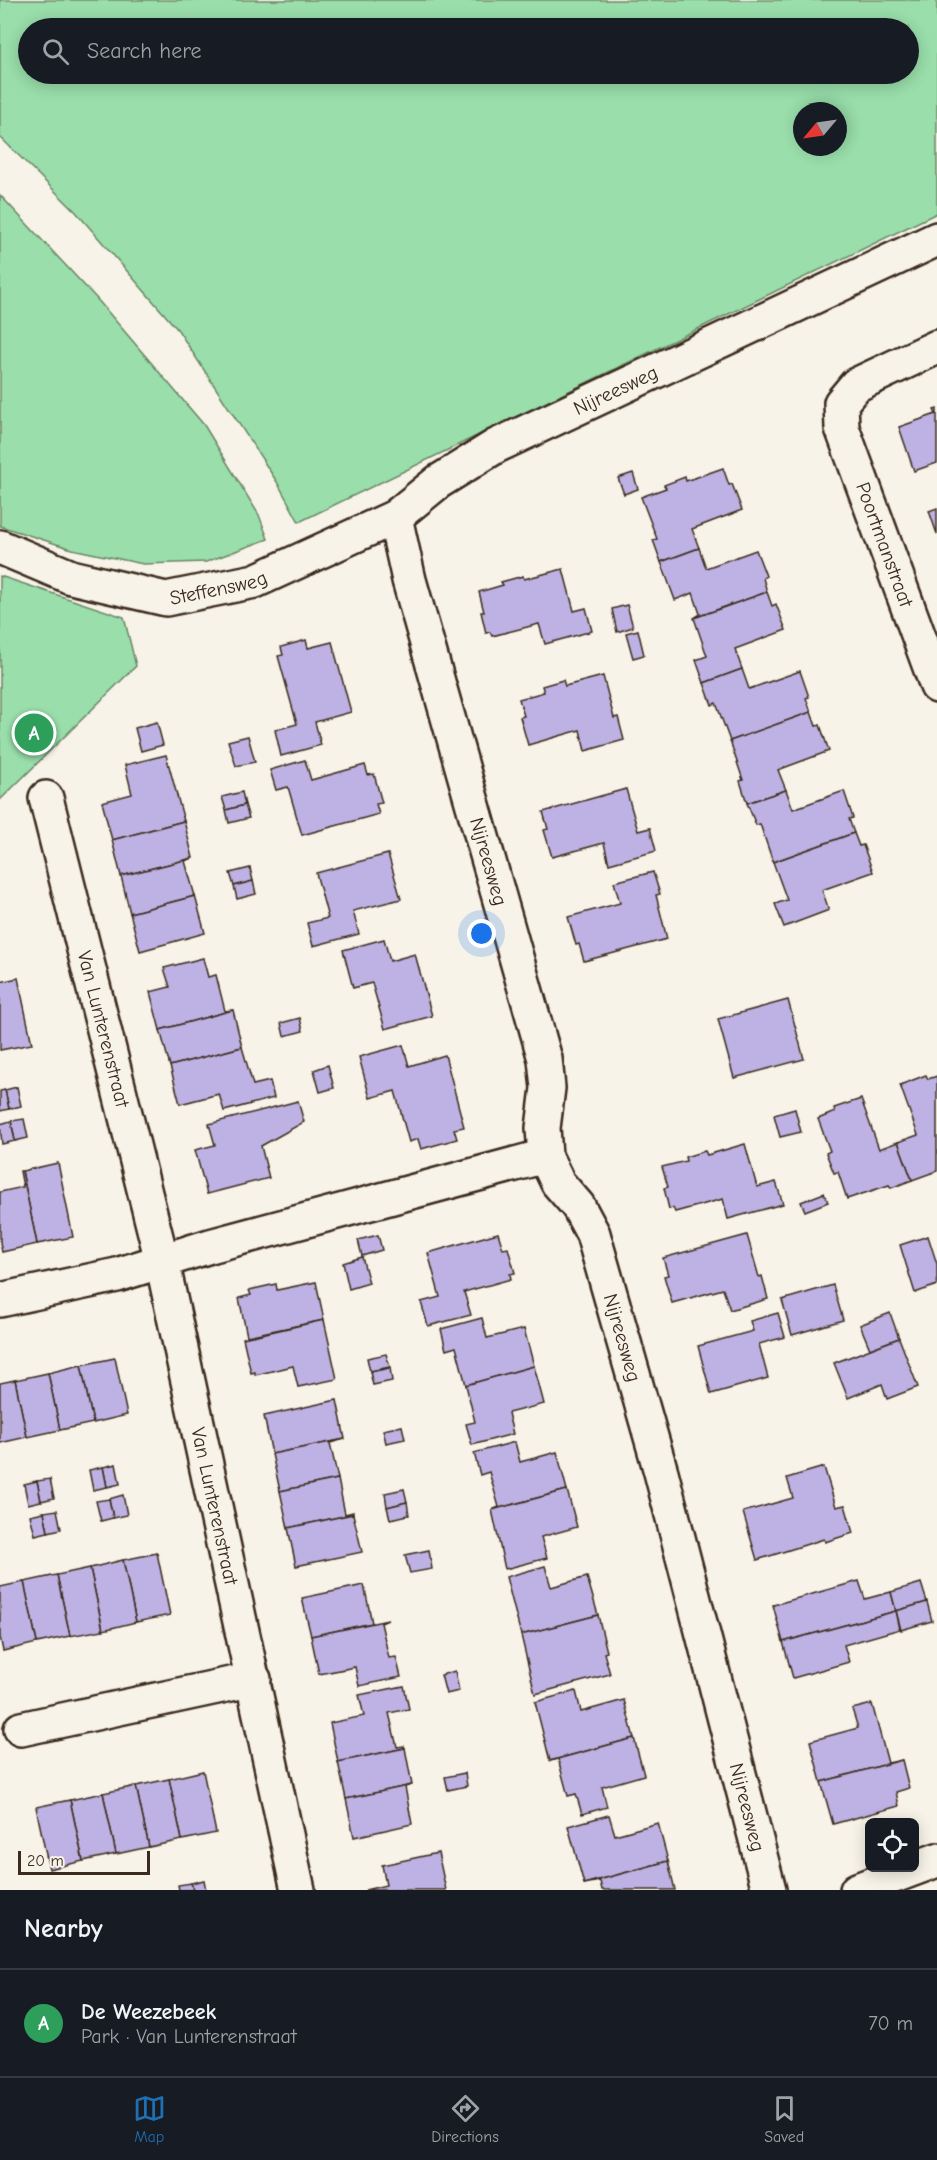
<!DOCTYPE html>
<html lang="en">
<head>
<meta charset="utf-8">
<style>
  :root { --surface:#171b24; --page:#20242c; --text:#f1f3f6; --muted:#9ea1a6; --line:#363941; --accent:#1f6fb2 }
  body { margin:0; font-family:"Comic Neue",sans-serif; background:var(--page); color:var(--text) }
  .controls { position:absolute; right:18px; bottom:18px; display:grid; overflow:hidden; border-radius:9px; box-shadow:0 3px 15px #0003 }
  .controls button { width:54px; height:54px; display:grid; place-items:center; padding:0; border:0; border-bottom:2px solid var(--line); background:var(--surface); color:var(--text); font:30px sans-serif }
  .compass { position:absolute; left:793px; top:102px; width:54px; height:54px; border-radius:50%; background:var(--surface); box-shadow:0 3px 15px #0003; rotate:241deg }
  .scale { position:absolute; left:18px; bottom:15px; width:132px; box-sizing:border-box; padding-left:6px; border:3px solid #3b2a1e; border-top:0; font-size:16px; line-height:21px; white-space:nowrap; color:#3b2a1e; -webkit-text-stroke:4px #f7f3e8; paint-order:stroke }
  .you { position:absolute; left:482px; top:934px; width:21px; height:21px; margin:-15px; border:4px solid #fff; border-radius:50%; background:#1a73e8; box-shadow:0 0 0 9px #1a73e833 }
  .badge { display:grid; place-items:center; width:39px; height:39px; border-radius:50%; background:var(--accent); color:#fff; font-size:20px; font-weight:700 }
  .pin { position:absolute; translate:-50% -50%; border:3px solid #fff; box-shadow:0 2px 6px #0006 }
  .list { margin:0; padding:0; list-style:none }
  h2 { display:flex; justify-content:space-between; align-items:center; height:78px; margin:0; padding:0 24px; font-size:26px }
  h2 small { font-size:20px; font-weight:400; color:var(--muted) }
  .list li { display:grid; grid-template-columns:39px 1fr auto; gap:18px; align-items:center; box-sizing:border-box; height:108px; padding:0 24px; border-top:2px solid var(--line) }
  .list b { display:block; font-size:22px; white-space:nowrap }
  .list p { margin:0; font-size:20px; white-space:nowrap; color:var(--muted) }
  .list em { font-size:20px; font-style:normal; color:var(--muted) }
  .icon { flex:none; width:33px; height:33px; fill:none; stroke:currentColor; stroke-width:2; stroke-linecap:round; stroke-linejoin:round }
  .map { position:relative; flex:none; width:937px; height:1890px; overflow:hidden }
  .search { position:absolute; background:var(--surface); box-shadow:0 3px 15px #0003; left:18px; right:18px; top:18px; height:66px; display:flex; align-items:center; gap:15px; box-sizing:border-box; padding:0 21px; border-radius:33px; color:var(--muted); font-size:22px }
  .sheet { height:186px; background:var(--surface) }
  nav { display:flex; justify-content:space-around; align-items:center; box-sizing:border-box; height:84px; border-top:2px solid var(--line); background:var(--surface); font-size:16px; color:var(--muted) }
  nav a { display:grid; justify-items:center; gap:3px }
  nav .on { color:var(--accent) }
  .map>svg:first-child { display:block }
</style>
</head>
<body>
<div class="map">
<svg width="937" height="1890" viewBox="0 0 937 1890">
  <rect width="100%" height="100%" fill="#f7f3e8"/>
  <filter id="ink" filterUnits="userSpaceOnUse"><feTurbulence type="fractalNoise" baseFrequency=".0167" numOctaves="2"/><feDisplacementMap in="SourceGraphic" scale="12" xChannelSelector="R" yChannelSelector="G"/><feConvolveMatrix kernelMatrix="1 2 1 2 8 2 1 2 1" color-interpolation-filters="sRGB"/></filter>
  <g filter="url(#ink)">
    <g fill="#99deab" stroke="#6a8464" stroke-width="1.5" fill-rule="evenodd">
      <path d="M 0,0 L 937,0 L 937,213 L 299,522 L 277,482 L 178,330 L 76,212 L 0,137 ZM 28,28 L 908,28 L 908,74 L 28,74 ZM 802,111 L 838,111 L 838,147 L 802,147 Z"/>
      <path d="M 0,195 L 97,299 L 204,425 L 259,515 L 268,539 L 206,562 L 143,564 L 72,549 L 0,526 Z"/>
      <path d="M 0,576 L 124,617 L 136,666 L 0,800 Z"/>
    </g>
    <g fill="#bdb2e3" stroke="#3b2a1e" stroke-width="1.5">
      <path d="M 937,409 L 937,463 L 914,471 L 899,427 L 936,414 L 934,410 Z"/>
      <path d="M 723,468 L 729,485 L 732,484 L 742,510 L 692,529 L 699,548 L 661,562 L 653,540 L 657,539 L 641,497 L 666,488 L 664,485 L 685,477 L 686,481 Z"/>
      <path d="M 633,473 L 638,489 L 624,494 L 618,478 Z"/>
      <path d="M 937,508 L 937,534 L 929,511 Z"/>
      <path d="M 699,548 L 706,568 L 756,550 L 766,576 L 763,578 L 767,592 L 694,618 L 700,614 L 693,593 L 675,600 L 661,562 Z"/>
      <path d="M 563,569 L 574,611 L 586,608 L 592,631 L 545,644 L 539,624 L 492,636 L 490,632 L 486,633 L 481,612 L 484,612 L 479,592 L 503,585 L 501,582 L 523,576 L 524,579 Z"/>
      <path d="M 767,592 L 772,606 L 776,604 L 786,630 L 735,649 L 742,669 L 704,683 L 696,660 L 707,656 L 694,618 Z"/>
      <path d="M 627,605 L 633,627 L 617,632 L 612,609 Z"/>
      <path d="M 638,630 L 644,655 L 633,658 L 626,633 Z"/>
      <path d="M 306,640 L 308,648 L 332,642 L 351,712 L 315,722 L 321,745 L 281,756 L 275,730 L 297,724 L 278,656 L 283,655 L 281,647 Z"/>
      <path d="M 742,669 L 749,689 L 800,671 L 809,697 L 806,698 L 811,712 L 730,741 L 716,703 L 712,705 L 704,683 Z"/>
      <path d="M 603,676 L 614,718 L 618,717 L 624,740 L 585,751 L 580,730 L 528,745 L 520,717 L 524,716 L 519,699 L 544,692 L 542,686 L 563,680 L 565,686 Z"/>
      <path d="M 811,712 L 816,726 L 820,725 L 829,751 L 778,770 L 786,790 L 747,803 L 740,781 L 743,780 L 730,741 Z"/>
      <path d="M 157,722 L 163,745 L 141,751 L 135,728 Z"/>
      <path d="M 248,736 L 255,762 L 236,766 L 228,741 Z"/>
      <path d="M 166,755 L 184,821 L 112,840 L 102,802 L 132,794 L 125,765 Z"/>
      <path d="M 305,760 L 311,780 L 365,765 L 368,775 L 374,774 L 382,803 L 376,804 L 379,814 L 302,835 L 288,787 L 276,790 L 270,770 Z"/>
      <path d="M 626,789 L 638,831 L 650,828 L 656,851 L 609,864 L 604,843 L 552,857 L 544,830 L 548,829 L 543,812 Z"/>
      <path d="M 786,790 L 793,809 L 844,791 L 853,818 L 849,819 L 854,833 L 773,862 L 760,824 L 756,825 L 747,803 Z"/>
      <path d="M 242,792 L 245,805 L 226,810 L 222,797 Z"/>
      <path d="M 245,805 L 249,818 L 229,823 L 226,810 Z"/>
      <path d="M 184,821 L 193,858 L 121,876 L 112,840 Z"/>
      <path d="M 854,833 L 859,846 L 863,845 L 873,872 L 822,890 L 829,910 L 784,927 L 775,904 L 787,900 L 773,862 Z"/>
      <path d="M 388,854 L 401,899 L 353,911 L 359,934 L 313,946 L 307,923 L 328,918 L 316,873 Z"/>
      <path d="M 193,858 L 185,861 L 195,896 L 130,913 L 121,876 Z"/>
      <path d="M 250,868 L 253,881 L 234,886 L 230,873 Z"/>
      <path d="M 653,872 L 660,894 L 656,895 L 667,939 L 584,961 L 579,944 L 576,945 L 568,917 L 620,903 L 614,882 Z"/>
      <path d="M 253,881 L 256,894 L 237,899 L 234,886 Z"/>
      <path d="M 195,896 L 205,933 L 140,951 L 130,913 Z"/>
      <path d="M 384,939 L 390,961 L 415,954 L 432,1016 L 385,1029 L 372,983 L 353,988 L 343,950 Z"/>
      <path d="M 203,958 L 208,977 L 216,975 L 225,1011 L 233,1010 L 160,1030 L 150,992 L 170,987 L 164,968 Z"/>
      <path d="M 18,978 L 32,1044 L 0,1050 L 0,982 Z"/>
      <path d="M 788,1000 L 804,1059 L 734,1078 L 718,1019 Z"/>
      <path d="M 233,1010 L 242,1047 L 170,1066 L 160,1030 Z"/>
      <path d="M 300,1018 L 303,1031 L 284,1036 L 281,1023 Z"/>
      <path d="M 403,1045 L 409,1066 L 445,1055 L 464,1127 L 454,1129 L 457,1139 L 421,1149 L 418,1139 L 409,1142 L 395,1091 L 370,1098 L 359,1057 Z"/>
      <path d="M 242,1047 L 253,1085 L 270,1081 L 274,1098 L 224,1111 L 219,1094 L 180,1104 L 170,1066 Z"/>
      <path d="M 328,1065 L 334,1088 L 320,1092 L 314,1070 Z"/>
      <path d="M 926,1075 L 928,1079 L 937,1076 L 937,1171 L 912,1180 L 898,1142 L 918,1135 L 900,1085 Z"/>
      <path d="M 17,1087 L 21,1106 L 9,1109 L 5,1090 Z"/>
      <path d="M 5,1090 L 9,1109 L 0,1111 L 0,1091 Z"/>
      <path d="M 861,1099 L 879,1149 L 898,1142 L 912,1180 L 891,1188 L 889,1185 L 847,1199 L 838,1172 L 834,1173 L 826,1153 L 830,1151 L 818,1119 L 835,1112 L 834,1108 Z"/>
      <path d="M 298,1101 L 304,1122 L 261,1146 L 269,1178 L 207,1194 L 195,1150 L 215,1145 L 209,1124 Z"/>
      <path d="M 795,1109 L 801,1132 L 780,1137 L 774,1115 Z"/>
      <path d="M 24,1119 L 28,1138 L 15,1141 L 11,1121 Z"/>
      <path d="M 11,1121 L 15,1141 L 2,1144 L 0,1124 Z"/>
      <path d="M 745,1144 L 757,1187 L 776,1182 L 783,1204 L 728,1219 L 723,1199 L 675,1212 L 673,1208 L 669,1209 L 664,1188 L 668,1187 L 662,1167 L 686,1161 L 685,1157 L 705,1151 L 707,1155 Z"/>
      <path d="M 58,1163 L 73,1237 L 37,1244 L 22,1171 Z"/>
      <path d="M 20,1171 L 22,1171 L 37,1244 L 2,1252 L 0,1242 L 0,1192 L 23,1187 Z"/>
      <path d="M 824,1193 L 828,1202 L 805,1211 L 801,1202 Z"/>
      <path d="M 498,1233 L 503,1249 L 508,1248 L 515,1273 L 510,1274 L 511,1279 L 464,1292 L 471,1315 L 428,1326 L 421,1302 L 440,1297 L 428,1253 Z"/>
      <path d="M 378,1235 L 382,1250 L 362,1256 L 358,1240 Z"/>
      <path d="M 747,1235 L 759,1277 L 762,1276 L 768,1299 L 730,1310 L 723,1289 L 672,1303 L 664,1276 L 668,1275 L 663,1258 Z"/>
      <path d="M 928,1236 L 937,1264 L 937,1285 L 915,1293 L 900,1245 Z"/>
      <path d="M 362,1257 L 369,1283 L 349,1289 L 343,1263 Z"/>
      <path d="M 316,1282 L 324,1320 L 247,1336 L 239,1298 L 251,1295 L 249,1290 L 276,1284 L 277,1290 Z"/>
      <path d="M 833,1285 L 843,1320 L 792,1335 L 782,1300 Z"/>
      <path d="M 778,1313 L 785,1337 L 759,1344 L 768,1378 L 711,1394 L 698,1346 L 753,1331 L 750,1321 Z"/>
      <path d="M 890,1313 L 899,1338 L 870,1349 L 860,1325 Z"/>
      <path d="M 482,1318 L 487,1338 L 524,1329 L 534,1366 L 466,1385 L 456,1347 L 446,1350 L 441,1329 Z"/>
      <path d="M 324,1320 L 337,1379 L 298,1387 L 293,1366 L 255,1375 L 255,1372 L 251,1373 L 243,1338 Z"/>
      <path d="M 899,1338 L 918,1387 L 887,1399 L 882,1384 L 848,1398 L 834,1363 Z"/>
      <path d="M 386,1354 L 390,1367 L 370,1371 L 367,1358 Z"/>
      <path d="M 115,1358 L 127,1415 L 93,1423 L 81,1365 Z"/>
      <path d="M 81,1365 L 93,1423 L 60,1430 L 48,1373 Z"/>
      <path d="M 534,1366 L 544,1404 L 508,1413 L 513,1434 L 472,1445 L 466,1424 L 475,1422 L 466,1385 Z"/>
      <path d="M 390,1368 L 392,1381 L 373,1385 L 370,1372 Z"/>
      <path d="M 48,1373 L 60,1430 L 27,1437 L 15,1380 Z"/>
      <path d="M 15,1380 L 27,1437 L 0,1443 L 0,1383 Z"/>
      <path d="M 337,1400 L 345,1439 L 272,1454 L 264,1416 Z"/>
      <path d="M 402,1426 L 405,1439 L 386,1443 L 383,1430 Z"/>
      <path d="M 345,1439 L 330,1443 L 338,1479 L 280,1491 L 272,1454 Z"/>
      <path d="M 515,1442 L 520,1462 L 557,1452 L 567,1490 L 492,1510 L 499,1507 L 489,1472 L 480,1475 L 474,1453 Z"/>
      <path d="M 116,1464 L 120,1484 L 107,1487 L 103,1467 Z"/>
      <path d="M 103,1467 L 107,1487 L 93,1490 L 89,1470 Z"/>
      <path d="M 824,1467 L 836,1507 L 845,1505 L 853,1533 L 825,1542 L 824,1539 L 757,1560 L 743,1512 L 793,1498 L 787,1478 Z"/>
      <path d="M 50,1479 L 54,1498 L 41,1501 L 37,1481 Z"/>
      <path d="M 338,1479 L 345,1514 L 353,1512 L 353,1514 L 288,1528 L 280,1491 Z"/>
      <path d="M 37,1481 L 41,1501 L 28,1504 L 24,1484 Z"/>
      <path d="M 404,1489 L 407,1502 L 387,1507 L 385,1493 Z"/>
      <path d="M 567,1490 L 577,1527 L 541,1537 L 547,1558 L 505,1569 L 492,1510 Z"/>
      <path d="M 123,1495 L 127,1515 L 113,1518 L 109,1499 Z"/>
      <path d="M 109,1499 L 113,1518 L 101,1521 L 96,1501 Z"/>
      <path d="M 407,1502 L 409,1515 L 390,1519 L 387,1507 Z"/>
      <path d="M 57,1510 L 61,1529 L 48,1532 L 44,1512 Z"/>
      <path d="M 44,1512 L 48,1532 L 35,1535 L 30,1515 Z"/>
      <path d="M 353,1514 L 362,1552 L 296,1566 L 288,1528 Z"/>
      <path d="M 429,1550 L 432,1569 L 410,1573 L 405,1555 Z"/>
      <path d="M 157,1553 L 170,1615 L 136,1622 L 123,1560 Z"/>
      <path d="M 123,1560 L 136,1622 L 103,1630 L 90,1568 Z"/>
      <path d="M 545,1566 L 551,1587 L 587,1577 L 598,1615 L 521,1635 L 506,1577 Z"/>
      <path d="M 90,1568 L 103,1630 L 70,1636 L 57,1575 Z"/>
      <path d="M 57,1575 L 70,1636 L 37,1643 L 24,1582 Z"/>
      <path d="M 859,1581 L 865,1599 L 891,1592 L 896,1611 L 783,1642 L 773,1605 Z"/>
      <path d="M 24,1582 L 37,1643 L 3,1651 L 0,1637 L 0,1587 Z"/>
      <path d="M 921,1583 L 927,1602 L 896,1611 L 891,1592 Z"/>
      <path d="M 364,1585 L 372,1623 L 311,1636 L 302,1598 Z"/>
      <path d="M 927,1602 L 932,1621 L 901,1630 L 896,1611 Z"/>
      <path d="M 896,1611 L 900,1629 L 844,1645 L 849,1662 L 793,1678 L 783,1642 Z"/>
      <path d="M 598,1615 L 607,1652 L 604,1653 L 610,1674 L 535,1694 L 521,1635 Z"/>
      <path d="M 388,1620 L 381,1623 L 389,1658 L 396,1657 L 401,1677 L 359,1686 L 355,1667 L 319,1674 L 311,1636 Z"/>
      <path d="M 455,1671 L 459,1691 L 446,1694 L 441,1675 Z"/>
      <path d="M 404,1686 L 409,1709 L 389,1713 L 397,1747 L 404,1746 L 405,1748 L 338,1762 L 330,1723 L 364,1716 L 359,1695 Z"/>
      <path d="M 576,1691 L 581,1712 L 624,1700 L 634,1738 L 550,1761 L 535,1702 Z"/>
      <path d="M 872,1704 L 888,1763 L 902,1760 L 821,1782 L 810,1741 L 858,1728 L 852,1709 Z"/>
      <path d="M 634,1738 L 644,1775 L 602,1787 L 607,1807 L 582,1814 L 576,1794 L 568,1796 L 558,1759 L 550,1761 Z"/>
      <path d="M 405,1748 L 412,1785 L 346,1799 L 338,1762 Z"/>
      <path d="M 902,1760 L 909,1788 L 896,1792 L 899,1806 L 833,1824 L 821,1782 Z"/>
      <path d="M 203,1771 L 216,1833 L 182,1840 L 169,1779 Z"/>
      <path d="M 465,1773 L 467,1786 L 448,1790 L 445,1777 Z"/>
      <path d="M 169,1779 L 182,1840 L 149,1847 L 136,1786 Z"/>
      <path d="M 412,1785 L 405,1787 L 412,1824 L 354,1837 L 346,1799 Z"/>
      <path d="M 136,1786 L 149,1847 L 116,1854 L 103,1793 Z"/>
      <path d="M 103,1793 L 116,1854 L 83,1861 L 70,1800 Z"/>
      <path d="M 70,1800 L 83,1861 L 49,1869 L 36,1807 Z"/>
      <path d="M 609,1815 L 615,1835 L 658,1823 L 668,1861 L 584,1884 L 568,1826 Z"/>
      <path d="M 438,1853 L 446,1890 L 365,1890 L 386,1885 L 382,1865 Z"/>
      <path d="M 668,1861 L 675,1890 L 602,1890 L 600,1881 L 584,1884 Z"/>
      <path d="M 204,1880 L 206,1890 L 193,1890 L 191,1883 Z"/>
      <path d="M 191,1883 L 193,1890 L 179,1890 L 178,1885 Z"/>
    </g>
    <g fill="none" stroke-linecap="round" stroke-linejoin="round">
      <defs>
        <g id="minor">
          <path id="s1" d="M 937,347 L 856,385 L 841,403 L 842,428 L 937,686"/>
          <path id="s2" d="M 395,517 L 409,580 L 545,1059 L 548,1088 L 543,1128 L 545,1156 L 558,1183 L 578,1206 L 593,1234 L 661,1472 L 769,1890"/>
          <path id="s3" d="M 0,547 L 71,577 L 166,599 L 255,581 L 395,517 L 438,482 L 496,446 L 937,239"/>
          <path id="s4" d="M 46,798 L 162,1261 L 298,1890"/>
          <path d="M 0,1300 L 117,1275 L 210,1246 L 545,1156"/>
          <path d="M 21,1729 L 254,1679"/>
          <path d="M 857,1890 L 937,1860"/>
        </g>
      </defs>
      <use href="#minor" stroke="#3b2a1e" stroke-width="38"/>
      <use href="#minor" stroke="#f7f3e8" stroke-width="33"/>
    </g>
  </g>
  <g text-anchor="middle" stroke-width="6" stroke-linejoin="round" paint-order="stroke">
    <g font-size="20" fill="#3b2a1e" stroke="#f7f3e8">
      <text dy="7" stroke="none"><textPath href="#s3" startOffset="675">Nijreesweg</textPath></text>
      <text dy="7" stroke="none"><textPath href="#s1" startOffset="262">Poortmanstraat</textPath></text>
      <text dy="7" stroke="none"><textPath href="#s3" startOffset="228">Steffensweg</textPath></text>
      <text dy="7" stroke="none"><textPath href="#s2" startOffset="357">Nijreesweg</textPath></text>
      <text dy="7" stroke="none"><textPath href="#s4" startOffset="238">Van Lunterenstraat</textPath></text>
      <text dy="7" stroke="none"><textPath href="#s2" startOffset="860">Nijreesweg</textPath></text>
      <text dy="7" stroke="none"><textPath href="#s4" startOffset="728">Van Lunterenstraat</textPath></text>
      <text dy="7" stroke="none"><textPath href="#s2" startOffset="1346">Nijreesweg</textPath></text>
    </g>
  </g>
</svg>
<div class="controls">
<button><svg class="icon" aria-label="locate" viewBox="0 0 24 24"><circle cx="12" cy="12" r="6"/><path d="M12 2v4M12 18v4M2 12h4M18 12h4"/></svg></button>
</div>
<svg class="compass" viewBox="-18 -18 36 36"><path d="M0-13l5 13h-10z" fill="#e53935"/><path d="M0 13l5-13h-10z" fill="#9ea1a6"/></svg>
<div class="scale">20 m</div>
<div class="you"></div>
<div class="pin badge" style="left:34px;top:733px;background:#2e9e5b">A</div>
<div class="search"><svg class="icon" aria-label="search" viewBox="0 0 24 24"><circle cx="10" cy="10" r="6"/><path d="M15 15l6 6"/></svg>Search here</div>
</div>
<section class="sheet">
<h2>Nearby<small></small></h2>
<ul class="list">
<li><span class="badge" style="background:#2e9e5b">A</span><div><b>De Weezebeek</b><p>Park · Van Lunterenstraat</p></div><em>70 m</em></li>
</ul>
</section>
<nav>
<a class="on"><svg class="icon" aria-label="map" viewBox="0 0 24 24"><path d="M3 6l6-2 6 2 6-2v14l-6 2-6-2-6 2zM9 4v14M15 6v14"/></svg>Map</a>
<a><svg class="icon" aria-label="directions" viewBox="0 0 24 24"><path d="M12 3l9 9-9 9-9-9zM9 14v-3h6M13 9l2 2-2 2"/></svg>Directions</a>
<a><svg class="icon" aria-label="saved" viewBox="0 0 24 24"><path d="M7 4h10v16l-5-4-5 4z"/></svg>Saved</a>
</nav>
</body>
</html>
